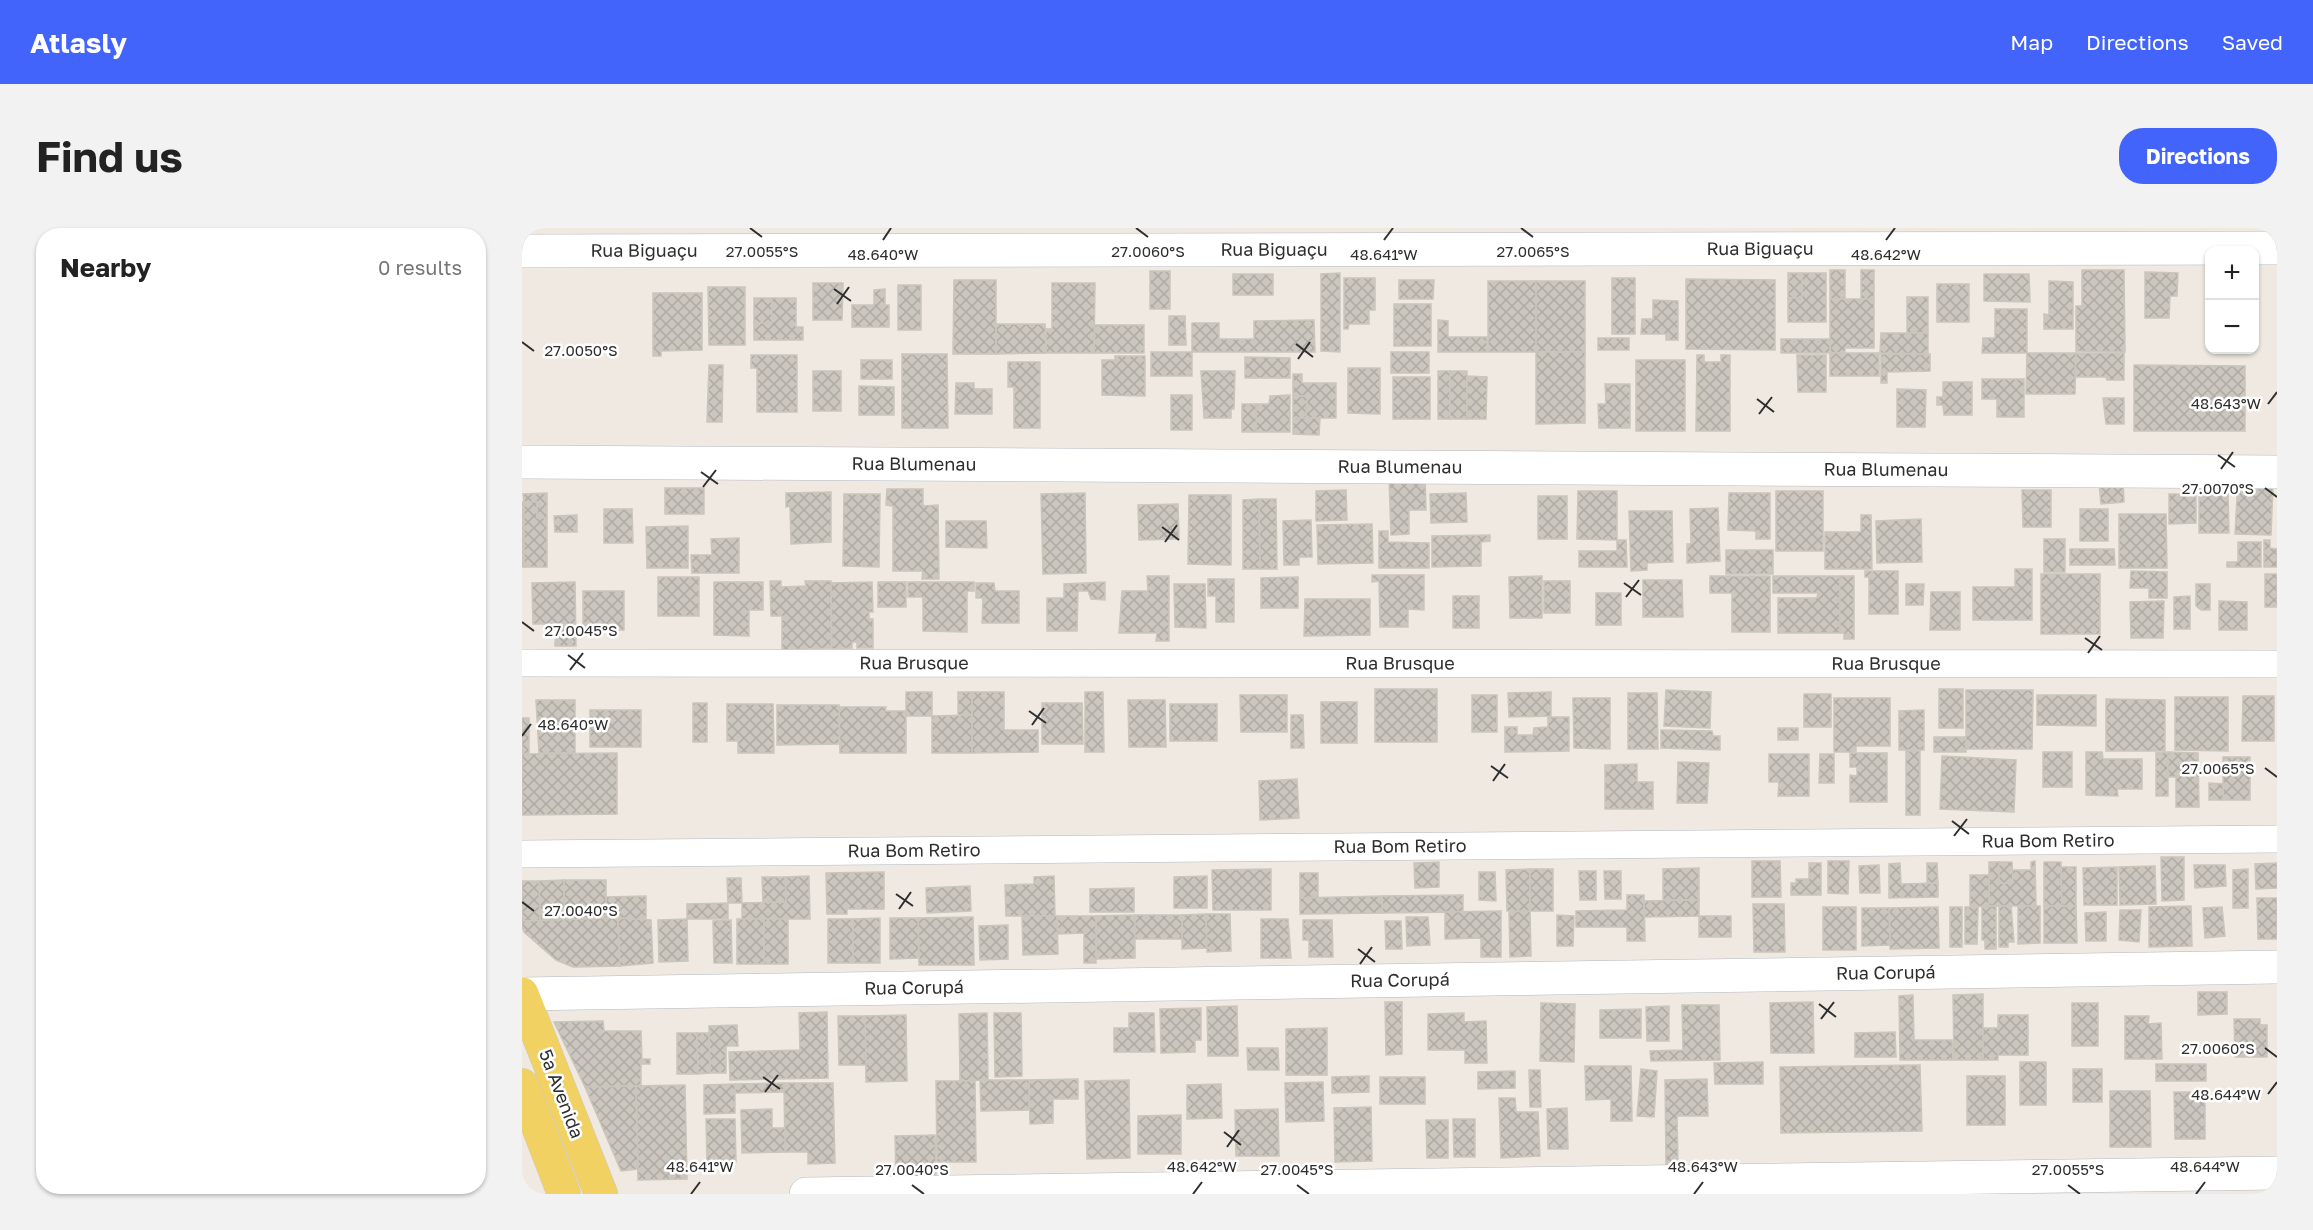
<!DOCTYPE html>
<html lang="en">
<head>
<meta charset="utf-8">
<style>
  :root { --surface:#fff; --page:#f2f2f2; --text:#222; --muted:#767676; --line:#e0e0e0; --accent:#4264fb }
  body { margin:0; font-family:"Golos Text",sans-serif; background:var(--page); color:var(--text) }
  .controls { position:absolute; right:18px; top:18px; display:grid; overflow:hidden; border-radius:12px; box-shadow:0 2px 4px #0004 }
  .controls button { width:54px; height:54px; display:grid; place-items:center; padding:0; border:0; border-bottom:2px solid var(--line); background:var(--surface); color:var(--text); font:30px sans-serif }
  .list { margin:0; padding:0; list-style:none }
  h2 { display:flex; justify-content:space-between; align-items:center; height:78px; margin:0; padding:0 24px; font-size:26px }
  h2 small { font-size:20px; font-weight:400; color:var(--muted) }
  .map { position:relative; flex:none; width:1755px; height:966px; overflow:hidden; border-radius:24px }
  header { display:flex; align-items:center; gap:36px; box-sizing:border-box; height:84px; padding:0 30px; background:var(--accent); color:#fff }
  header strong { font-size:28px }
  nav { display:flex; gap:33px; margin-inline-start:auto; font-size:21px }
  .intro { display:flex; align-items:center; justify-content:space-between; box-sizing:border-box; height:144px; padding:0 36px }
  h1 { margin:0; font-size:42px }
  .button { padding:15px 27px; border-radius:24px; background:var(--accent); color:#fff; font-size:21px; font-weight:700 }
  main { display:flex; gap:36px; padding:0 36px }
  aside { flex:1; background:var(--surface); border-radius:24px; box-shadow:0 2px 4px #0004 }
  .map>svg:first-child { display:block }
</style>
</head>
<body>
<header>
<strong>Atlasly</strong>
<nav><a>Map</a><a>Directions</a><a>Saved</a></nav>
</header>
<div class="intro"><h1>Find us</h1><a class="button">Directions</a></div>
<main>
<aside>
<h2>Nearby<small>0 results</small></h2>
<ul class="list">
</ul>
</aside>
<div class="map">
<svg width="1755" height="966" viewBox="0 0 1755 966">
  <defs>
    <pattern id="building-cross-hatch" width="8" height="8" patternUnits="userSpaceOnUse" patternTransform="scale(1.5)"><rect width="8" height="8" fill="#cbc7bf"/><path d="M0 0l8 8M0 8l8-8" fill="none" stroke="#afaba4"/></pattern>
  </defs>
  <rect width="100%" height="100%" fill="#efe9e1"/>
  <g fill="url(#building-cross-hatch)" stroke="#cbc5ba" stroke-width="1.5">
    <rect x="1308" y="42" width="15" height="29"/>
    <rect x="1339" y="42" width="13" height="29"/>
    <path d="M 1560,42 L 1602,42 L 1603,124 L 1554,123 L 1554,78 L 1560,78 Z"/>
    <rect x="628" y="43" width="20" height="38"/>
    <path d="M 1623,44 L 1656,45 L 1655,68 L 1648,68 L 1647,90 L 1623,90 Z"/>
    <path d="M 818,45 L 818,124 L 799,123 L 799,46 Z"/>
    <rect x="1266" y="45" width="14" height="25"/>
    <path d="M 1280,45 L 1304,45 L 1304,94 L 1266,94 L 1266,70 L 1280,70 Z"/>
    <rect x="711" y="46" width="40" height="21"/>
    <path d="M 1462,46 L 1507,46 L 1508,74 L 1462,73 Z"/>
    <path d="M 822,50 L 853,50 L 853,82 L 847,82 L 847,96 L 827,96 L 826,101 L 822,101 Z"/>
    <rect x="1090" y="50" width="23" height="56"/>
    <path d="M 1164,51 L 1253,52 L 1253,122 L 1164,121 Z"/>
    <path d="M 432,52 L 474,52 L 474,126 L 431,126 Z"/>
    <path d="M 877,52 L 912,52 L 911,71 L 877,71 Z"/>
    <rect x="966" y="53" width="48" height="71"/>
    <rect x="1014" y="53" width="49" height="71"/>
    <path d="M 1527,53 L 1551,54 L 1551,101 L 1522,101 L 1522,86 L 1527,87 Z"/>
    <path d="M 291,55 L 321,55 L 320,92 L 291,92 Z"/>
    <path d="M 530,55 L 573,55 L 572,125 L 524,125 L 524,101 L 530,101 Z"/>
    <rect x="1415" y="56" width="32" height="38"/>
    <rect x="376" y="57" width="23" height="45"/>
    <path d="M 186,59 L 223,59 L 223,117 L 187,117 Z"/>
    <path d="M 363,61 L 363,77 L 367,77 L 367,99 L 330,99 L 330,77 L 352,77 L 352,62 Z"/>
    <path d="M 131,65 L 180,65 L 180,122 L 139,123 L 139,128 L 131,128 Z"/>
    <rect x="1385" y="69" width="21" height="36"/>
    <rect x="232" y="70" width="18" height="25"/>
    <path d="M 250,70 L 274,70 L 274,99 L 281,99 L 281,112 L 232,112 L 232,95 L 250,95 Z"/>
    <path d="M 1308,71 L 1352,71 L 1352,120 L 1323,120 L 1323,125 L 1308,125 Z"/>
    <path d="M 1131,72 L 1156,73 L 1156,112 L 1144,112 L 1144,106 L 1119,106 L 1120,91 L 1131,91 Z"/>
    <rect x="872" y="76" width="37" height="42"/>
    <path d="M 1473,81 L 1505,81 L 1505,125 L 1460,125 L 1461,110 L 1473,110 Z"/>
    <path d="M 647,88 L 663,88 L 664,117 L 647,117 Z"/>
    <path d="M 792,92 L 793,124 L 670,124 L 670,95 L 697,95 L 697,111 L 732,111 L 732,93 Z"/>
    <path d="M 916,92 L 926,93 L 926,109 L 965,109 L 965,124 L 916,124 Z"/>
    <path d="M 474,96 L 523,96 L 524,125 L 474,126 Z"/>
    <path d="M 573,97 L 622,97 L 622,125 L 572,125 Z"/>
    <path d="M 1359,105 L 1406,105 L 1406,126 L 1358,125 Z"/>
    <rect x="1076" y="110" width="31" height="12"/>
    <rect x="1259" y="111" width="49" height="14"/>
    <rect x="629" y="124" width="41" height="24"/>
    <rect x="869" y="124" width="38" height="21"/>
    <path d="M 1014,124 L 1063,124 L 1063,195 L 1014,196 Z"/>
    <rect x="1308" y="125" width="49" height="23"/>
    <path d="M 1505,125 L 1554,125 L 1553,166 L 1504,166 Z"/>
    <path d="M 1554,125 L 1602,125 L 1602,152 L 1585,152 L 1584,149 L 1553,149 Z"/>
    <path d="M 380,126 L 425,126 L 426,200 L 380,200 Z"/>
    <path d="M 1359,126 L 1408,126 L 1408,143 L 1365,144 L 1365,155 L 1359,155 Z"/>
    <path d="M 229,127 L 275,127 L 275,184 L 235,184 L 235,140 L 229,140 Z"/>
    <path d="M 1175,127 L 1182,127 L 1182,134 L 1199,134 L 1199,127 L 1208,127 L 1208,203 L 1174,203 Z"/>
    <path d="M 1275,127 L 1304,127 L 1304,164 L 1276,164 Z"/>
    <path d="M 593,128 L 623,128 L 623,168 L 580,167 L 580,132 L 593,132 Z"/>
    <path d="M 723,129 L 768,130 L 768,150 L 723,150 Z"/>
    <rect x="339" y="132" width="31" height="19"/>
    <rect x="1114" y="132" width="49" height="71"/>
    <path d="M 486,134 L 518,134 L 518,200 L 492,200 L 492,159 L 486,159 Z"/>
    <path d="M 187,137 L 201,137 L 200,194 L 185,194 Z"/>
    <path d="M 1612,137 L 1723,138 L 1723,203 L 1612,203 Z"/>
    <path d="M 826,140 L 858,140 L 858,186 L 826,185 Z"/>
    <rect x="291" y="143" width="28" height="40"/>
    <path d="M 679,143 L 713,143 L 712,181 L 709,181 L 709,190 L 682,190 Z"/>
    <rect x="916" y="143" width="12" height="48"/>
    <rect x="928" y="143" width="17" height="48"/>
    <path d="M 771,146 L 780,146 L 780,155 L 814,155 L 814,190 L 784,190 L 785,168 L 771,168 Z"/>
    <path d="M 945,148 L 965,149 L 964,191 L 945,191 Z"/>
    <rect x="871" y="149" width="37" height="42"/>
    <path d="M 1460,151 L 1502,151 L 1502,189 L 1475,189 L 1475,171 L 1460,171 Z"/>
    <path d="M 1421,154 L 1450,154 L 1450,187 L 1422,187 L 1421,177 L 1415,177 L 1415,169 L 1421,169 Z"/>
    <path d="M 434,155 L 452,155 L 452,161 L 470,161 L 470,186 L 433,186 Z"/>
    <path d="M 1083,156 L 1108,156 L 1108,200 L 1077,200 L 1076,176 L 1084,176 Z"/>
    <path d="M 337,158 L 372,159 L 372,187 L 337,187 Z"/>
    <path d="M 1375,161 L 1404,162 L 1403,199 L 1375,199 Z"/>
    <rect x="649" y="167" width="21" height="35"/>
    <path d="M 768,167 L 768,204 L 734,204 L 734,176 L 747,176 L 748,168 Z"/>
    <path d="M 771,168 L 785,168 L 784,190 L 771,190 Z"/>
    <path d="M 1581,170 L 1602,170 L 1602,196 L 1584,196 Z"/>
    <rect x="720" y="176" width="14" height="28"/>
    <path d="M 771,190 L 798,190 L 797,207 L 771,206 Z"/>
    <path d="M 903,249 L 904,282 L 887,282 L 887,306 L 869,307 L 867,250 Z"/>
    <path d="M 1601,253 L 1602,274 L 1579,276 L 1577,255 Z"/>
    <path d="M 1716,253 L 1751,255 L 1749,307 L 1713,306 Z"/>
    <rect x="143" y="260" width="39" height="26"/>
    <path d="M 365,261 L 401,261 L 401,278 L 416,277 L 417,351 L 400,351 L 401,343 L 371,343 L 371,278 L 364,277 Z"/>
    <path d="M 1677,261 L 1706,261 L 1707,305 L 1677,305 Z"/>
    <path d="M 824,262 L 825,292 L 794,293 L 794,263 Z"/>
    <path d="M 1500,262 L 1529,262 L 1529,299 L 1501,299 Z"/>
    <path d="M 1056,263 L 1095,263 L 1095,312 L 1055,311 Z"/>
    <rect x="1254" y="263" width="47" height="60"/>
    <path d="M 309,264 L 309,314 L 269,316 L 268,278 L 264,279 L 264,265 Z"/>
    <path d="M 25,265 L 25,290 L 15,290 L 15,274 L 2,274 L 1,266 Z"/>
    <path d="M 563,265 L 564,345 L 521,346 L 519,266 Z"/>
    <path d="M 944,265 L 945,294 L 909,295 L 908,266 Z"/>
    <path d="M 1207,265 L 1248,265 L 1248,311 L 1234,311 L 1234,303 L 1206,302 Z"/>
    <path d="M 322,266 L 358,266 L 357,339 L 321,338 Z"/>
    <path d="M 1647,266 L 1674,266 L 1674,295 L 1647,296 Z"/>
    <path d="M 667,267 L 709,267 L 709,337 L 666,336 Z"/>
    <rect x="1016" y="268" width="29" height="43"/>
    <path d="M 737,271 L 738,341 L 721,341 L 721,272 Z"/>
    <path d="M 737,271 L 754,271 L 755,341 L 738,341 Z"/>
    <rect x="0" y="274" width="2" height="65"/>
    <path d="M 2,274 L 15,274 L 15,290 L 25,290 L 25,339 L 2,339 Z"/>
    <path d="M 656,276 L 657,311 L 617,312 L 616,277 Z"/>
    <path d="M 1196,280 L 1198,333 L 1165,335 L 1165,316 L 1169,316 L 1168,281 Z"/>
    <path d="M 82,281 L 110,281 L 111,315 L 82,315 Z"/>
    <rect x="1558" y="281" width="28" height="32"/>
    <path d="M 1107,283 L 1150,283 L 1151,334 L 1125,335 L 1125,342 L 1109,343 Z"/>
    <path d="M 1597,286 L 1644,286 L 1645,340 L 1597,340 Z"/>
    <path d="M 55,287 L 55,304 L 33,304 L 32,288 Z"/>
    <path d="M 1339,287 L 1349,287 L 1350,341 L 1303,341 L 1303,304 L 1339,304 Z"/>
    <path d="M 1399,291 L 1400,334 L 1355,335 L 1354,293 Z"/>
    <path d="M 789,292 L 790,329 L 777,329 L 777,337 L 762,337 L 761,293 Z"/>
    <path d="M 424,293 L 464,293 L 465,320 L 424,319 Z"/>
    <path d="M 850,296 L 851,335 L 796,336 L 795,297 Z"/>
    <path d="M 166,298 L 166,340 L 125,340 L 124,299 Z"/>
    <path d="M 857,303 L 866,303 L 866,314 L 907,315 L 907,340 L 857,340 Z"/>
    <path d="M 968,307 L 968,313 L 959,314 L 959,338 L 910,339 L 910,308 Z"/>
    <path d="M 217,310 L 217,345 L 170,345 L 169,327 L 190,327 L 189,311 Z"/>
    <rect x="1522" y="311" width="21" height="33"/>
    <path d="M 1095,312 L 1104,312 L 1105,339 L 1057,339 L 1057,323 L 1095,323 Z"/>
    <path d="M 1742,312 L 1748,312 L 1748,320 L 1755,321 L 1755,339 L 1742,339 Z"/>
    <path d="M 1716,314 L 1739,314 L 1739,339 L 1705,339 L 1705,334 L 1716,334 Z"/>
    <path d="M 1548,321 L 1592,321 L 1593,337 L 1548,337 Z"/>
    <rect x="1204" y="322" width="47" height="24"/>
    <path d="M 1493,341 L 1510,341 L 1510,392 L 1451,392 L 1451,359 L 1493,359 Z"/>
    <path d="M 1343,343 L 1376,343 L 1376,386 L 1347,386 L 1347,349 L 1343,349 Z"/>
    <path d="M 1609,343 L 1645,344 L 1645,370 L 1627,370 L 1627,360 L 1608,360 Z"/>
    <rect x="1519" y="346" width="59" height="60"/>
    <rect x="1743" y="346" width="12" height="33"/>
    <path d="M 850,347 L 902,347 L 902,382 L 886,381 L 886,399 L 858,399 L 857,353 L 850,354 Z"/>
    <path d="M 625,348 L 647,348 L 647,413 L 634,413 L 635,405 L 597,405 L 600,363 L 626,363 Z"/>
    <path d="M 1020,348 L 1020,390 L 988,390 L 987,349 Z"/>
    <path d="M 1188,348 L 1248,348 L 1248,404 L 1210,404 L 1210,365 L 1188,365 Z"/>
    <path d="M 1251,348 L 1318,348 L 1318,405 L 1256,405 L 1256,370 L 1295,370 L 1296,365 L 1251,365 Z"/>
    <path d="M 1318,348 L 1332,348 L 1332,411 L 1322,411 L 1322,405 L 1318,405 Z"/>
    <rect x="136" y="349" width="41" height="39"/>
    <path d="M 776,349 L 776,380 L 739,380 L 739,350 Z"/>
    <path d="M 686,351 L 712,351 L 712,394 L 694,394 L 694,368 L 686,368 Z"/>
    <path d="M 1121,352 L 1160,352 L 1161,389 L 1121,389 Z"/>
    <path d="M 248,353 L 259,353 L 259,359 L 284,358 L 283,353 L 309,353 L 309,420 L 260,422 L 260,388 L 249,388 Z"/>
    <rect x="1022" y="353" width="26" height="32"/>
    <path d="M 53,354 L 54,418 L 33,418 L 34,396 L 11,396 L 10,355 Z"/>
    <path d="M 192,354 L 241,354 L 241,382 L 227,382 L 227,408 L 192,407 Z"/>
    <path d="M 350,354 L 351,384 L 347,384 L 347,391 L 351,391 L 351,420 L 335,420 L 335,414 L 330,414 L 330,420 L 310,421 L 309,355 Z"/>
    <rect x="356" y="354" width="28" height="25"/>
    <path d="M 386,354 L 452,354 L 452,363 L 445,363 L 445,404 L 401,403 L 401,369 L 386,369 Z"/>
    <path d="M 583,354 L 583,372 L 569,371 L 566,363 L 556,363 L 555,403 L 525,403 L 525,370 L 542,370 L 542,356 Z"/>
    <path d="M 454,355 L 472,355 L 473,363 L 497,363 L 497,395 L 460,395 L 461,370 L 454,370 Z"/>
    <path d="M 652,356 L 683,356 L 684,400 L 653,399 Z"/>
    <path d="M 1384,356 L 1402,356 L 1401,377 L 1384,377 Z"/>
    <path d="M 1674,356 L 1688,356 L 1688,382 L 1679,382 L 1674,378 Z"/>
    <rect x="61" y="363" width="41" height="39"/>
    <path d="M 1409,364 L 1438,364 L 1438,402 L 1408,402 Z"/>
    <rect x="1074" y="365" width="25" height="32"/>
    <rect x="931" y="368" width="26" height="32"/>
    <path d="M 1668,368 L 1668,401 L 1652,401 L 1652,369 Z"/>
    <path d="M 783,371 L 848,371 L 848,407 L 782,408 Z"/>
    <path d="M 1642,373 L 1641,410 L 1609,410 L 1608,374 Z"/>
    <path d="M 1697,373 L 1725,374 L 1725,402 L 1697,402 Z"/>
    <rect x="853" y="461" width="62" height="53"/>
    <rect x="1417" y="461" width="24" height="39"/>
    <path d="M 1144,462 L 1189,464 L 1188,500 L 1142,498 Z"/>
    <path d="M 1444,462 L 1511,462 L 1510,521 L 1444,521 Z"/>
    <rect x="384" y="464" width="26" height="24"/>
    <rect x="436" y="464" width="14" height="23"/>
    <path d="M 450,464 L 482,464 L 482,502 L 516,502 L 516,524 L 450,525 Z"/>
    <path d="M 563,464 L 581,464 L 582,524 L 563,524 Z"/>
    <path d="M 1029,464 L 1029,488 L 987,489 L 986,465 Z"/>
    <path d="M 1106,465 L 1135,465 L 1136,521 L 1106,521 Z"/>
    <rect x="1282" y="466" width="27" height="33"/>
    <path d="M 718,467 L 765,467 L 765,504 L 719,504 Z"/>
    <rect x="950" y="467" width="25" height="37"/>
    <path d="M 1515,467 L 1574,467 L 1574,498 L 1515,497 Z"/>
    <path d="M 1721,468 L 1752,468 L 1752,513 L 1720,513 Z"/>
    <path d="M 1653,469 L 1706,469 L 1706,523 L 1653,522 Z"/>
    <path d="M 1051,470 L 1088,470 L 1088,521 L 1052,520 Z"/>
    <path d="M 1312,470 L 1368,470 L 1368,518 L 1334,518 L 1334,524 L 1312,524 Z"/>
    <path d="M 1584,471 L 1643,472 L 1643,523 L 1584,523 Z"/>
    <path d="M 14,472 L 53,472 L 53,525 L 17,525 Z"/>
    <path d="M 606,472 L 643,472 L 644,519 L 607,519 Z"/>
    <rect x="799" y="474" width="36" height="41"/>
    <rect x="171" y="475" width="14" height="39"/>
    <path d="M 520,475 L 560,475 L 561,516 L 520,516 Z"/>
    <path d="M 205,476 L 251,476 L 252,525 L 216,525 L 216,513 L 205,513 Z"/>
    <rect x="648" y="476" width="47" height="37"/>
    <path d="M 255,477 L 317,477 L 317,516 L 255,517 Z"/>
    <path d="M 317,479 L 364,479 L 363,483 L 384,483 L 384,525 L 318,525 Z"/>
    <rect x="68" y="482" width="51" height="37"/>
    <path d="M 1402,482 L 1402,522 L 1377,522 L 1377,483 Z"/>
    <path d="M 450,487 L 450,525 L 410,525 L 410,488 Z"/>
    <path d="M 769,487 L 781,487 L 782,520 L 769,520 Z"/>
    <path d="M 1026,489 L 1047,489 L 1047,523 L 983,524 L 983,499 L 995,499 L 995,507 L 1011,507 L 1012,500 L 1026,499 Z"/>
    <path d="M 0,490 L 7,490 L 7,525 L 0,526 Z"/>
    <rect x="1256" y="500" width="20" height="12"/>
    <path d="M 1139,502 L 1190,503 L 1191,508 L 1198,508 L 1198,522 L 1139,520 Z"/>
    <rect x="1412" y="509" width="32" height="15"/>
    <rect x="1384" y="523" width="14" height="64"/>
    <rect x="1521" y="524" width="29" height="35"/>
    <path d="M 1564,524 L 1580,524 L 1581,531 L 1620,531 L 1620,561 L 1595,561 L 1596,568 L 1564,567 Z"/>
    <path d="M 1646,524 L 1646,568 L 1634,568 L 1634,525 Z"/>
    <path d="M 1646,524 L 1676,525 L 1677,579 L 1654,579 L 1654,549 L 1646,549 Z"/>
    <path d="M 95,525 L 95,586 L 0,587 L 0,526 Z"/>
    <path d="M 1328,525 L 1365,525 L 1365,574 L 1328,574 L 1328,547 L 1335,548 L 1335,539 L 1328,539 Z"/>
    <path d="M 1247,526 L 1287,526 L 1287,568 L 1256,568 L 1257,554 L 1247,554 Z"/>
    <path d="M 1298,526 L 1312,526 L 1312,555 L 1297,555 Z"/>
    <path d="M 1420,528 L 1494,532 L 1492,584 L 1418,581 Z"/>
    <rect x="1701" y="529" width="27" height="43"/>
    <path d="M 1156,534 L 1187,535 L 1185,575 L 1155,575 Z"/>
    <path d="M 1115,536 L 1115,554 L 1131,554 L 1131,581 L 1083,581 L 1083,537 Z"/>
    <path d="M 775,551 L 777,590 L 738,592 L 737,553 Z"/>
    <path d="M 1687,555 L 1701,556 L 1701,572 L 1687,572 Z"/>
    <path d="M 1639,629 L 1662,629 L 1662,672 L 1640,673 Z"/>
    <path d="M 1230,633 L 1258,633 L 1259,669 L 1230,669 Z"/>
    <path d="M 1306,633 L 1327,633 L 1326,666 L 1306,665 Z"/>
    <path d="M 1513,633 L 1514,678 L 1467,678 L 1467,634 L 1477,634 L 1477,655 L 1491,655 L 1490,642 L 1509,642 L 1509,634 Z"/>
    <path d="M 917,634 L 917,659 L 893,660 L 892,635 Z"/>
    <path d="M 1477,634 L 1490,634 L 1491,655 L 1477,655 Z"/>
    <path d="M 1522,634 L 1539,634 L 1540,678 L 1522,678 Z"/>
    <path d="M 1287,635 L 1299,635 L 1299,667 L 1269,667 L 1269,655 L 1274,655 L 1274,651 L 1287,651 Z"/>
    <path d="M 1378,635 L 1379,656 L 1416,655 L 1416,669 L 1367,670 L 1367,636 Z"/>
    <path d="M 1405,635 L 1415,635 L 1416,655 L 1405,655 Z"/>
    <path d="M 1755,635 L 1755,660 L 1734,661 L 1733,636 Z"/>
    <path d="M 1357,637 L 1358,665 L 1338,665 L 1337,638 Z"/>
    <path d="M 1672,637 L 1703,637 L 1704,658 L 1673,660 Z"/>
    <path d="M 1633,638 L 1634,676 L 1598,677 L 1597,639 Z"/>
    <path d="M 1539,639 L 1554,639 L 1554,678 L 1540,678 Z"/>
    <path d="M 1595,639 L 1595,677 L 1562,677 L 1561,640 Z"/>
    <path d="M 1177,640 L 1177,672 L 1141,672 L 1141,641 Z"/>
    <path d="M 749,641 L 749,682 L 691,682 L 690,642 Z"/>
    <path d="M 1008,641 L 1008,683 L 985,683 L 984,642 Z"/>
    <rect x="1008" y="641" width="23" height="42"/>
    <path d="M 1726,641 L 1726,680 L 1711,680 L 1711,642 Z"/>
    <path d="M 1057,643 L 1074,643 L 1074,672 L 1058,672 Z"/>
    <path d="M 1082,643 L 1099,643 L 1099,671 L 1083,671 Z"/>
    <path d="M 362,644 L 362,681 L 325,681 L 325,686 L 305,686 L 304,645 Z"/>
    <path d="M 957,644 L 973,644 L 974,673 L 957,672 Z"/>
    <path d="M 778,645 L 796,645 L 796,669 L 778,670 Z"/>
    <path d="M 1448,647 L 1467,647 L 1467,678 L 1448,679 Z"/>
    <path d="M 287,648 L 288,691 L 220,691 L 220,675 L 264,674 L 263,649 Z"/>
    <path d="M 532,648 L 533,688 L 484,688 L 483,657 L 512,656 L 512,649 Z"/>
    <path d="M 685,648 L 685,680 L 652,680 L 652,649 Z"/>
    <path d="M 240,649 L 263,649 L 264,674 L 241,674 Z"/>
    <path d="M 205,650 L 219,650 L 220,675 L 206,675 Z"/>
    <path d="M 42,652 L 84,652 L 84,691 L 42,692 Z"/>
    <path d="M 42,652 L 42,692 L 18,693 L 17,653 Z"/>
    <path d="M 0,653 L 17,653 L 18,693 L 0,693 Z"/>
    <path d="M 448,658 L 449,683 L 405,685 L 404,660 Z"/>
    <path d="M 612,660 L 612,684 L 568,684 L 568,661 Z"/>
    <path d="M 941,667 L 941,684 L 860,685 L 860,668 Z"/>
    <path d="M 1105,667 L 1122,667 L 1123,713 L 1105,713 L 1105,699 L 1054,699 L 1054,683 L 1105,682 Z"/>
    <path d="M 124,668 L 124,692 L 84,691 L 84,669 Z"/>
    <path d="M 860,668 L 860,685 L 778,686 L 778,670 Z"/>
    <path d="M 1735,670 L 1755,670 L 1755,711 L 1736,711 Z"/>
    <path d="M 1177,672 L 1177,688 L 1122,689 L 1122,673 Z"/>
    <path d="M 206,675 L 206,691 L 165,691 L 165,676 Z"/>
    <path d="M 1231,676 L 1262,676 L 1263,724 L 1232,724 Z"/>
    <path d="M 1467,678 L 1474,678 L 1474,721 L 1463,721 L 1463,712 L 1460,712 L 1460,679 Z"/>
    <path d="M 1477,678 L 1489,678 L 1492,714 L 1486,714 L 1486,719 L 1477,719 Z"/>
    <path d="M 1496,678 L 1518,678 L 1518,715 L 1496,716 Z"/>
    <path d="M 1522,678 L 1554,678 L 1555,715 L 1522,715 Z"/>
    <path d="M 1669,678 L 1670,718 L 1627,719 L 1627,679 Z"/>
    <rect x="1301" y="679" width="33" height="43"/>
    <path d="M 1416,679 L 1417,720 L 1368,721 L 1367,680 Z"/>
    <rect x="1428" y="679" width="12" height="40"/>
    <path d="M 1443,679 L 1456,679 L 1455,716 L 1443,716 Z"/>
    <path d="M 1700,679 L 1703,708 L 1683,710 L 1681,680 Z"/>
    <path d="M 1340,680 L 1367,680 L 1368,717 L 1340,718 Z"/>
    <path d="M 1598,682 L 1619,682 L 1617,714 L 1597,712 Z"/>
    <path d="M 979,683 L 979,729 L 959,729 L 959,710 L 923,711 L 923,684 Z"/>
    <path d="M 1008,683 L 1009,728 L 988,729 L 987,684 Z"/>
    <path d="M 1584,684 L 1584,713 L 1564,713 L 1563,685 Z"/>
    <path d="M 684,686 L 685,720 L 660,721 L 660,687 Z"/>
    <path d="M 684,686 L 708,686 L 709,723 L 685,724 Z"/>
    <path d="M 613,687 L 613,730 L 574,731 L 574,688 Z"/>
    <rect x="613" y="687" width="47" height="24"/>
    <path d="M 1035,687 L 1052,688 L 1051,718 L 1035,718 Z"/>
    <path d="M 500,688 L 535,688 L 536,726 L 501,727 Z"/>
    <path d="M 535,688 L 574,688 L 574,735 L 562,735 L 562,705 L 536,706 Z"/>
    <rect x="1177" y="688" width="32" height="21"/>
    <path d="M 451,689 L 452,737 L 397,737 L 396,690 Z"/>
    <path d="M 884,689 L 906,689 L 908,717 L 885,718 Z"/>
    <path d="M 96,690 L 98,738 L 51,739 L 34,732 L 2,704 L 0,699 L 0,693 Z"/>
    <path d="M 96,690 L 129,692 L 131,735 L 98,738 Z"/>
    <path d="M 358,690 L 358,735 L 331,735 L 331,691 Z"/>
    <path d="M 368,690 L 396,690 L 397,730 L 368,731 Z"/>
    <path d="M 165,691 L 166,733 L 137,734 L 136,692 Z"/>
    <rect x="215" y="691" width="27" height="45"/>
    <rect x="242" y="691" width="24" height="45"/>
    <rect x="306" y="691" width="25" height="44"/>
    <path d="M 739,691 L 766,691 L 769,730 L 739,730 Z"/>
    <path d="M 209,692 L 210,735 L 192,735 L 191,693 Z"/>
    <path d="M 781,692 L 810,692 L 811,729 L 787,729 L 787,712 L 781,712 Z"/>
    <path d="M 863,693 L 879,693 L 880,721 L 864,721 Z"/>
    <path d="M 486,697 L 486,731 L 458,732 L 457,698 Z"/>
    <path d="M 1676,764 L 1705,764 L 1705,786 L 1676,787 Z"/>
    <path d="M 1461,766 L 1461,832 L 1432,832 L 1431,767 Z"/>
    <path d="M 1391,767 L 1392,812 L 1430,812 L 1431,832 L 1378,832 L 1377,768 Z"/>
    <path d="M 863,774 L 880,774 L 880,826 L 864,827 Z"/>
    <path d="M 1291,774 L 1292,825 L 1249,825 L 1248,775 Z"/>
    <path d="M 1019,775 L 1053,776 L 1052,834 L 1018,833 Z"/>
    <rect x="1550" y="775" width="26" height="43"/>
    <path d="M 1160,777 L 1197,777 L 1198,832 L 1129,833 L 1128,823 L 1161,822 Z"/>
    <path d="M 715,778 L 716,828 L 686,828 L 685,779 Z"/>
    <path d="M 1147,778 L 1147,813 L 1125,813 L 1124,779 Z"/>
    <path d="M 679,780 L 679,812 L 673,812 L 673,824 L 639,825 L 638,781 Z"/>
    <path d="M 1119,781 L 1119,810 L 1078,810 L 1078,782 Z"/>
    <path d="M 305,784 L 306,850 L 208,852 L 207,824 L 278,822 L 277,785 Z"/>
    <path d="M 465,785 L 466,852 L 438,853 L 437,786 Z"/>
    <path d="M 472,785 L 499,785 L 500,848 L 473,849 Z"/>
    <path d="M 607,785 L 632,785 L 633,824 L 592,824 L 592,800 L 607,800 Z"/>
    <path d="M 942,785 L 942,794 L 964,793 L 965,835 L 943,835 L 943,822 L 906,822 L 906,786 Z"/>
    <path d="M 384,787 L 385,853 L 344,854 L 343,788 Z"/>
    <path d="M 1476,787 L 1506,787 L 1506,827 L 1476,827 L 1476,832 L 1461,832 L 1461,800 L 1476,800 Z"/>
    <path d="M 316,788 L 343,788 L 344,837 L 317,837 Z"/>
    <path d="M 1603,788 L 1627,788 L 1626,796 L 1639,795 L 1640,831 L 1603,831 Z"/>
    <path d="M 1712,791 L 1738,791 L 1738,797 L 1745,797 L 1745,829 L 1713,829 Z"/>
    <path d="M 81,793 L 82,803 L 119,803 L 120,831 L 128,831 L 128,836 L 119,836 L 119,858 L 63,859 L 32,794 Z"/>
    <path d="M 215,797 L 216,818 L 204,818 L 204,845 L 188,845 L 187,798 Z"/>
    <path d="M 805,800 L 805,847 L 764,847 L 764,801 Z"/>
    <path d="M 1373,804 L 1374,829 L 1333,829 L 1333,805 Z"/>
    <path d="M 155,805 L 175,805 L 176,846 L 155,846 Z"/>
    <path d="M 175,805 L 187,805 L 188,845 L 176,846 Z"/>
    <path d="M 725,820 L 756,820 L 757,842 L 726,842 Z"/>
    <path d="M 1241,834 L 1241,856 L 1193,856 L 1192,835 Z"/>
    <rect x="1498" y="834" width="26" height="43"/>
    <rect x="1634" y="836" width="50" height="17"/>
    <path d="M 1398,837 L 1400,903 L 1259,905 L 1258,839 Z"/>
    <path d="M 1063,838 L 1109,838 L 1110,893 L 1089,893 L 1089,871 L 1064,872 Z"/>
    <path d="M 1119,841 L 1135,843 L 1132,889 L 1115,888 Z"/>
    <rect x="1551" y="841" width="29" height="33"/>
    <path d="M 1007,842 L 1018,842 L 1019,879 L 1008,879 Z"/>
    <path d="M 993,843 L 993,860 L 956,861 L 956,844 Z"/>
    <path d="M 847,848 L 847,864 L 810,865 L 810,849 Z"/>
    <rect x="1445" y="848" width="38" height="49"/>
    <rect x="858" y="849" width="45" height="27"/>
    <path d="M 556,851 L 556,871 L 531,871 L 531,895 L 508,896 L 507,852 Z"/>
    <path d="M 1185,851 L 1186,888 L 1155,888 L 1156,937 L 1144,937 L 1143,852 Z"/>
    <path d="M 458,852 L 507,852 L 507,882 L 459,883 Z"/>
    <path d="M 607,852 L 608,930 L 565,931 L 563,853 Z"/>
    <path d="M 414,853 L 453,853 L 454,934 L 415,934 Z"/>
    <path d="M 801,854 L 802,893 L 764,894 L 763,855 Z"/>
    <path d="M 262,855 L 262,864 L 213,865 L 213,856 Z"/>
    <path d="M 262,855 L 311,855 L 313,935 L 286,936 L 286,924 L 263,924 Z"/>
    <path d="M 213,856 L 213,885 L 182,886 L 182,857 Z"/>
    <path d="M 699,856 L 700,890 L 665,891 L 665,857 Z"/>
    <path d="M 163,857 L 165,951 L 116,952 L 114,858 Z"/>
    <path d="M 114,858 L 116,941 L 99,943 L 63,859 Z"/>
    <path d="M 1588,863 L 1628,863 L 1629,919 L 1588,919 Z"/>
    <path d="M 1652,864 L 1668,864 L 1668,872 L 1683,872 L 1683,911 L 1653,911 Z"/>
    <path d="M 977,870 L 993,870 L 994,884 L 1016,884 L 1018,928 L 979,930 Z"/>
    <path d="M 849,879 L 850,933 L 813,934 L 812,880 Z"/>
    <path d="M 1045,880 L 1046,921 L 1026,921 L 1025,881 Z"/>
    <path d="M 250,881 L 250,900 L 263,900 L 263,924 L 220,925 L 219,882 Z"/>
    <path d="M 756,881 L 757,928 L 714,928 L 713,882 Z"/>
    <path d="M 659,887 L 659,926 L 616,926 L 616,888 Z"/>
    <path d="M 184,891 L 213,891 L 214,934 L 185,934 Z"/>
    <path d="M 931,891 L 953,891 L 953,929 L 932,929 Z"/>
    <path d="M 904,892 L 926,892 L 926,930 L 905,930 Z"/>
    <path d="M 413,907 L 414,949 L 374,949 L 373,908 Z"/>
  </g>
  <g fill="none" stroke-linecap="round" stroke-linejoin="round">
    <defs>
      <g id="street">
        <path id="s1" d="M 0,435 L 1755,436"/>
        <path id="s2" d="M 0,626 L 1755,611"/>
      </g>
      <g id="secondary">
        <path id="s3" d="M 0,23 L 1755,20"/>
        <path id="s4" d="M 0,234 L 1755,244"/>
        <path id="s5" d="M 0,766 L 1755,739"/>
        <path d="M 284,966 L 1755,945"/>
      </g>
      <g id="primary">
        <path d="M 0,766 L 79,966"/>
        <path d="M 0,857 L 42,966"/>
      </g>
    </defs>
    <use href="#street" stroke="#b4b7c1" stroke-width="28"/>
    <use href="#secondary" stroke="#b4b7c1" stroke-width="34"/>
    <use href="#primary" stroke="#c9c9c9" stroke-width="34"/>
    <use href="#street" stroke="#fff" stroke-width="27"/>
    <use href="#secondary" stroke="#fff" stroke-width="33"/>
    <use href="#primary" stroke="#f2d163" stroke-width="33"/>
  </g>
  <path fill="none" stroke="#2e2e2e" stroke-width="2" d="M 228,0 L 240,9M 614,0 L 626,9M 999,0 L 1011,9M 361,12 L 369,0M 862,12 L 871,0M 1364,12 L 1373,0M 312,61 L 329,73M 315,76 L 327,59M 0,114 L 12,123M 774,116 L 791,129M 776,131 L 788,114M 1235,171 L 1252,184M 1746,176 L 1755,164M 1237,186 L 1250,169M 1696,227 L 1713,239M 1699,241 L 1711,224M 179,244 L 196,256M 181,259 L 194,242M 1743,260 L 1755,269M 640,299 L 657,312M 643,314 L 655,297M 1102,355 L 1119,367M 1104,369 L 1117,352M 0,394 L 12,403M 1563,410 L 1580,422M 1566,425 L 1578,408M 46,427 L 63,440M 48,442 L 61,425M 507,483 L 524,495M 510,497 L 522,480M 0,508 L 9,496M 969,538 L 986,550M 1743,540 L 1755,549M 971,553 L 983,536M 1430,593 L 1447,606M 1432,608 L 1445,591M 374,666 L 391,678M 0,674 L 12,683M 377,681 L 389,664M 836,721 L 853,734M 838,736 L 850,719M 1297,776 L 1314,789M 1299,791 L 1312,774M 1743,820 L 1755,829M 241,849 L 258,861M 243,864 L 256,847M 1746,866 L 1755,854M 702,904 L 719,917M 705,919 L 717,902M 390,957 L 402,966M 775,957 L 787,966M 1546,957 L 1558,966M 169,966 L 178,954M 671,966 L 680,954M 1172,966 L 1181,954M 1674,966 L 1683,954"/>
  <g text-anchor="middle" stroke-width="5" stroke-linejoin="round" paint-order="stroke">
    <g font-size="18" fill="#2e2e2e" stroke="#fff">
      <text dy="6" stroke="none"><textPath href="#s3" startOffset="1238">Rua Biguaçu</textPath></text>
      <text dy="6" stroke="none"><textPath href="#s3" startOffset="122">Rua Biguaçu</textPath></text>
      <text dy="6" stroke="none"><textPath href="#s3" startOffset="752">Rua Biguaçu</textPath></text>
      <text dy="6" stroke="none"><textPath href="#s4" startOffset="392">Rua Blumenau</textPath></text>
      <text dy="6" stroke="none"><textPath href="#s4" startOffset="878">Rua Blumenau</textPath></text>
      <text dy="6" stroke="none"><textPath href="#s4" startOffset="1364">Rua Blumenau</textPath></text>
      <text dy="6" stroke="none"><textPath href="#s1" startOffset="392">Rua Brusque</textPath></text>
      <text dy="6" stroke="none"><textPath href="#s1" startOffset="878">Rua Brusque</textPath></text>
      <text dy="6" stroke="none"><textPath href="#s1" startOffset="1364">Rua Brusque</textPath></text>
      <text dy="6" stroke="none"><textPath href="#s2" startOffset="1526">Rua Bom Retiro</textPath></text>
      <text dy="6" stroke="none"><textPath href="#s2" startOffset="878">Rua Bom Retiro</textPath></text>
      <text dy="6" stroke="none"><textPath href="#s2" startOffset="392">Rua Bom Retiro</textPath></text>
      <text dy="6" stroke="none"><textPath href="#s5" startOffset="1364">Rua Corupá</textPath></text>
      <text dy="6" stroke="none"><textPath href="#s5" startOffset="878">Rua Corupá</textPath></text>
      <text dy="6" stroke="none"><textPath href="#s5" startOffset="392">Rua Corupá</textPath></text>
      <text transform="translate(39 866) rotate(69)" y="6">5ª Avenida</text>
    </g>
  </g>
  <g font-size="15" text-anchor="middle" fill="#2e2e2e" stroke="#fff" stroke-width="5" stroke-linejoin="round" paint-order="stroke">
    <text x="240" y="29">27.0055°S</text>
    <text x="626" y="29">27.0060°S</text>
    <text x="1011" y="29">27.0065°S</text>
    <text x="361" y="32">48.640°W</text>
    <text x="862" y="32">48.641°W</text>
    <text x="1364" y="32">48.642°W</text>
    <text x="59" y="128">27.0050°S</text>
    <text x="1704" y="181">48.643°W</text>
    <text x="1696" y="266">27.0070°S</text>
    <text x="59" y="408">27.0045°S</text>
    <text x="51" y="502">48.640°W</text>
    <text x="1696" y="546">27.0065°S</text>
    <text x="59" y="688">27.0040°S</text>
    <text x="1696" y="826">27.0060°S</text>
    <text x="1704" y="872">48.644°W</text>
    <text x="178" y="944">48.641°W</text>
    <text x="680" y="944">48.642°W</text>
    <text x="1181" y="944">48.643°W</text>
    <text x="1683" y="944">48.644°W</text>
    <text x="390" y="947">27.0040°S</text>
    <text x="775" y="947">27.0045°S</text>
    <text x="1546" y="947">27.0055°S</text>
  </g>
</svg>
<div class="controls">
<button>+</button>
<button>−</button>
</div>
</div>
</main>
</body>
</html>
